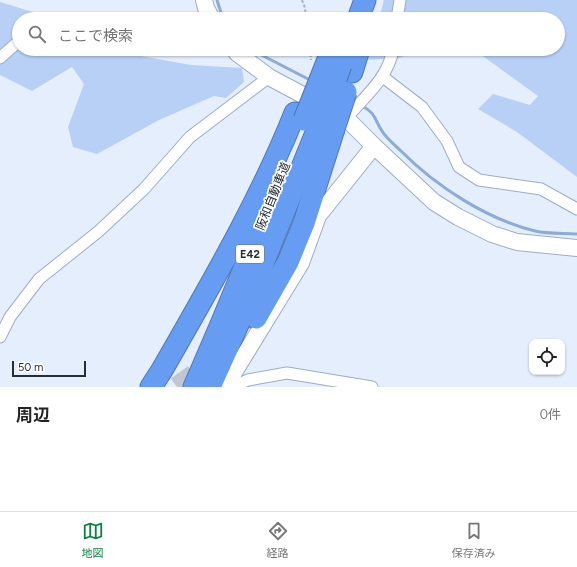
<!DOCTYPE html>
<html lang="ja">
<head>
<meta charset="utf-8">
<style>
  :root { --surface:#fff; --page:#f6f6f6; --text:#222; --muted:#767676; --line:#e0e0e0; --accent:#0b8043 }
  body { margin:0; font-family:Figtree,"Noto Sans JP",sans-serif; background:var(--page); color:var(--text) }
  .controls { position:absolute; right:12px; bottom:12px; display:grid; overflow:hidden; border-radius:8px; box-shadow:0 1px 3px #0004 }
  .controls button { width:36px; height:36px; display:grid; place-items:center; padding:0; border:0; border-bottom:1px solid var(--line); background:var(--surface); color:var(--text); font:20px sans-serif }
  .scale { position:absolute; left:12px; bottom:10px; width:74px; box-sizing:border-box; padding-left:4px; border:2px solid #272d35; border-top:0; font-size:11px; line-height:14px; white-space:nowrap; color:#272d35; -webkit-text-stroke:3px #fff; paint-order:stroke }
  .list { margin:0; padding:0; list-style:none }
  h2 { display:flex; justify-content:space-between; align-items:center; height:52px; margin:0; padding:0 16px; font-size:17px }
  h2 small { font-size:13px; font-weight:400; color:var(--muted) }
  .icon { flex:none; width:22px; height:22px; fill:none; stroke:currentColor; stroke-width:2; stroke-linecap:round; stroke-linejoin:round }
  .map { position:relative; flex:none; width:577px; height:387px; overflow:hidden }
  .search { position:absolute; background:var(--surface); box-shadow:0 1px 3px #0004; left:12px; right:12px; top:12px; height:44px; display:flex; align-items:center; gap:10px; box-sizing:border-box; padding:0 14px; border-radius:22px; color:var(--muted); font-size:15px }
  .sheet { height:124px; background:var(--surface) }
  nav { display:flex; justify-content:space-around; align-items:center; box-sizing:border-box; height:56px; border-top:1px solid var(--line); background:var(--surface); font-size:11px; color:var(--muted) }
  nav a { display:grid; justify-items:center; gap:2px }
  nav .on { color:var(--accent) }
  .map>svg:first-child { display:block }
</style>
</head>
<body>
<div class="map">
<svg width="577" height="387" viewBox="0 0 577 387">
  <rect width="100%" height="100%" fill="#e5eefc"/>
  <g fill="#b8d0f5">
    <path d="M 384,0 L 577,0 L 577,177 L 517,132 L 478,109 L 493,94 L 530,105 L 538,96 L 473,49 L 558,49 L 558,19 L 379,19 Z"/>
    <path d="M 0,2 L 56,19 L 19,19 L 19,49 L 102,49 L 191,65 L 242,68 L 244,82 L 226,98 L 214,96 L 159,120 L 97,154 L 73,147 L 68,127 L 84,84 L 72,67 L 32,91 L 0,75 Z"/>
    <path d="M 370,49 L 423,49 L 399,58 L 367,60 Z"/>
  </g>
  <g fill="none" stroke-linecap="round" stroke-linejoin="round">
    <g stroke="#8eabd8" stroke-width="3">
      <path d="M 217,0 L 223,19"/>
      <path d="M 250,49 L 312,81"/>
      <path d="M 362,106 C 376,113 374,119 382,131 C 386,138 395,145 401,151 C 436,186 486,219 535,231 C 548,234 563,233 577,234"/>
    </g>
    <path stroke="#bfc7d4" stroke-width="21" stroke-dasharray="21 10" stroke-linecap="butt" d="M 177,387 L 210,363 L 241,337 L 256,318"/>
    <defs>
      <g id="street">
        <path d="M 397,19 L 400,0"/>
        <path d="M 178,49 L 181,49"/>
        <path d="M 0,58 L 19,41"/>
        <path d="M 383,77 L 422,107 L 447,141 L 459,167 L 479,180 L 541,189 L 577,209"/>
        <path d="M 346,118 C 364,98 389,77 393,49"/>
        <path d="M 0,337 L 10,317 L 39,279 L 99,231 L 144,189 L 190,137 L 269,77"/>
        <path d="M 232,387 L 248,380 L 287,373 L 372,387"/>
      </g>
      <g id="secondary">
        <path d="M 204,0 L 206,8 L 212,19"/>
        <path d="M 234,49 L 237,53 L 269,77 L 346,118 L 374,146 L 434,202 L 458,217 L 492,234 L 517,242 L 577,248"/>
        <path d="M 225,387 L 301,263 L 318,216 L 374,146"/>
      </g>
      <g id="highway">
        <path d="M 358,19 L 365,0"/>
        <path d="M 352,72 L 359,49"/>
        <path d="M 256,318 L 288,262 L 304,223 L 333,132"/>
        <path d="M 151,387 L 162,370 C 210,286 259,203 295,113"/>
        <path d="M 194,387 L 222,322 L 283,174"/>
        <path d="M 210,387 L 240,320 L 318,128"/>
      </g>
    </defs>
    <use href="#street" stroke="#9eacc2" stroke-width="13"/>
    <use href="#secondary" stroke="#9eacc2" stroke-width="18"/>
    <use href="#highway" stroke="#5076b0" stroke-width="23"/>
    <g stroke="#aab3bf" stroke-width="2" stroke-dasharray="3 2" stroke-linecap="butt">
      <path d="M 302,0 L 305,8 L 306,19"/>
      <path d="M 310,49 L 311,60"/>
    </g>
    <use href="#street" stroke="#fff" stroke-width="11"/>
    <use href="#secondary" stroke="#fff" stroke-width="16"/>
    <use href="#highway" stroke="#669df3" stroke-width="21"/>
    <defs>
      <g id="highway-bridge">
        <path d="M 304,120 L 329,57"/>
        <path d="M 318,128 L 341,65"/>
        <path d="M 333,132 L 346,92"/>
      </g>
    </defs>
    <use href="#highway-bridge" stroke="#5076b0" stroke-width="23" stroke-linecap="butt"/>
    <use href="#highway-bridge" stroke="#669df3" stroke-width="21"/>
  </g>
  <g text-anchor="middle" stroke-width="3.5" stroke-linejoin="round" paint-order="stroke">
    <rect fill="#fff" stroke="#686c72" stroke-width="1" x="236" y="245" width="28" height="18" rx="3"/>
    <g font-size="11" font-weight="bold" fill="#272d35">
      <text x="250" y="258">E42</text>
    </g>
    <g font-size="12" fill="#272d35" stroke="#fff">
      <text transform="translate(273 196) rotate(-68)" y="4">阪和自動車道</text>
    </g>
  </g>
</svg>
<div class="controls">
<button><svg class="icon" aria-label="locate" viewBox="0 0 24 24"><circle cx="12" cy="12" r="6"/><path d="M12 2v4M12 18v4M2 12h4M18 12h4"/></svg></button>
</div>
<div class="scale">50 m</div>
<div class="search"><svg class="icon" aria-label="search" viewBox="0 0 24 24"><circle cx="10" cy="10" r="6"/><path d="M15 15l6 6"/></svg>ここで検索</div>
</div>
<section class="sheet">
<h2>周辺<small>0件</small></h2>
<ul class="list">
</ul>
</section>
<nav>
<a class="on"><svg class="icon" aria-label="map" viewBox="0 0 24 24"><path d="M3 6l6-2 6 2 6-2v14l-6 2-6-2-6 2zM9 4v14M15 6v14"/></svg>地図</a>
<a><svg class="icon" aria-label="directions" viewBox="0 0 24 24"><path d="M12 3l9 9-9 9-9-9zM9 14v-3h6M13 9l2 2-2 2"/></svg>経路</a>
<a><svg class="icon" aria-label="saved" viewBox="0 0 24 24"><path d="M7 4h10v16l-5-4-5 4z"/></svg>保存済み</a>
</nav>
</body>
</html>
